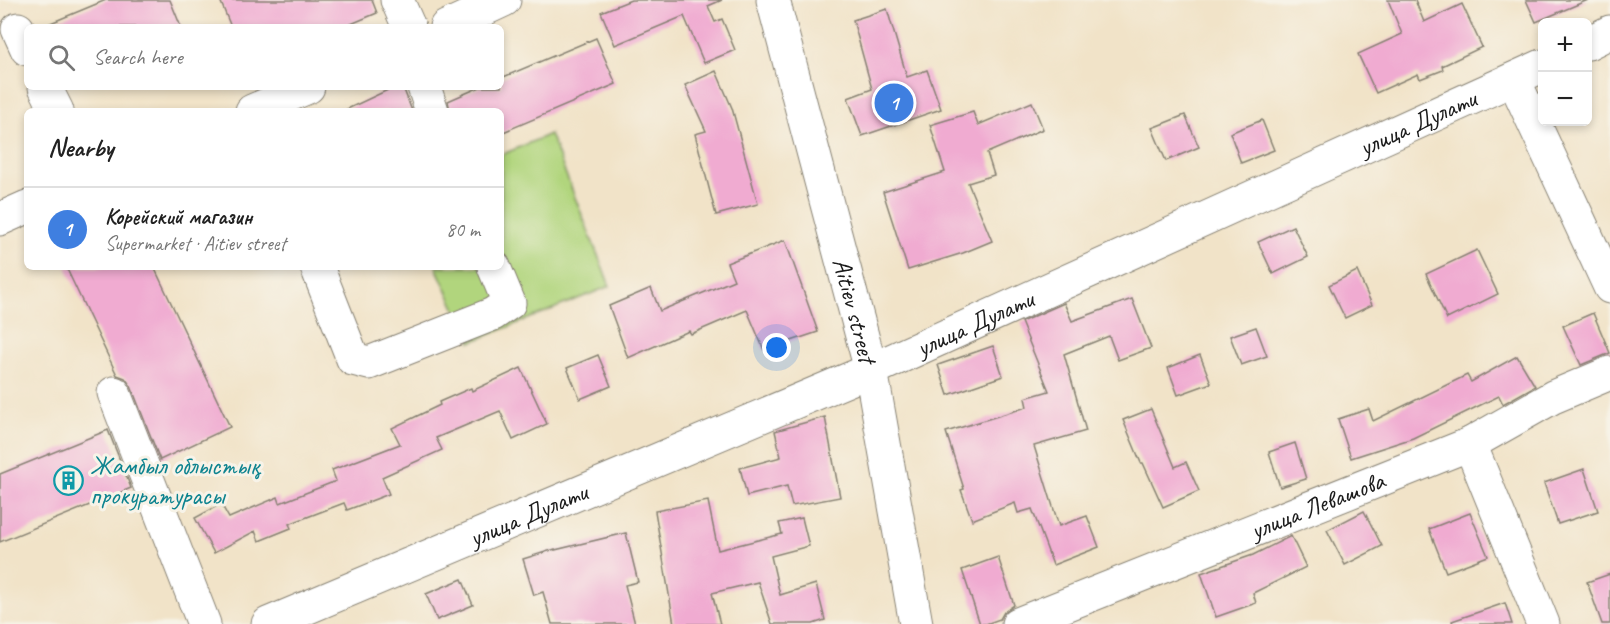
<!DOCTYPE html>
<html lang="en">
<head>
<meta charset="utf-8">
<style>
  :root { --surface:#fff; --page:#f6f6f6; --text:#222; --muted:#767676; --line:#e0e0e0; --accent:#d1495b }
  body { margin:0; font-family:Caveat,sans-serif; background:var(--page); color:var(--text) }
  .controls { position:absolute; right:18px; top:18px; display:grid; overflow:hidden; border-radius:9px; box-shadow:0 3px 9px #0003 }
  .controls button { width:54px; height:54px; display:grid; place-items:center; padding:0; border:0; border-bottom:2px solid var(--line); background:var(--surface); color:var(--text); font:30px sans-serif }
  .you { position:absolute; left:777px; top:348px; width:21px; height:21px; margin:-15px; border:4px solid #fff; border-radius:50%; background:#1a73e8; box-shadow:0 0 0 9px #1a73e833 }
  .badge { display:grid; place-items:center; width:39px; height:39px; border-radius:50%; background:var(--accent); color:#fff; font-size:20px; font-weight:700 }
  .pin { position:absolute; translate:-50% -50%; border:3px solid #fff; box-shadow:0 2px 6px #0006 }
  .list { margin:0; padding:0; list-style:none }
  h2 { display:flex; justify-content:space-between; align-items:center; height:78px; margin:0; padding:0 24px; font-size:26px }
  h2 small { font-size:20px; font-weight:400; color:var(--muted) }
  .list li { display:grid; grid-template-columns:39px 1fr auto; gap:18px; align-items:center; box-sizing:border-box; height:84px; padding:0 24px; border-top:2px solid var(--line) }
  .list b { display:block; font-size:22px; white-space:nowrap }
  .list p { margin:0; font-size:20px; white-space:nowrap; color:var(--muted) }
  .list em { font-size:20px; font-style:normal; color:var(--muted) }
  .icon { flex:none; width:33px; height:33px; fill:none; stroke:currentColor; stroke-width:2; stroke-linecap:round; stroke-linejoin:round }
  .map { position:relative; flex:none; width:1610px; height:624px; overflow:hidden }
  .search { position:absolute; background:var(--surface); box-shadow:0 3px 9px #0003; left:24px; top:24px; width:480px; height:66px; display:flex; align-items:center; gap:15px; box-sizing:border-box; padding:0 21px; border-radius:9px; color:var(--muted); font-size:22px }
  .panel { position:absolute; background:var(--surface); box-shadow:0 3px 9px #0003; left:24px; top:108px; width:480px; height:162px; border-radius:9px }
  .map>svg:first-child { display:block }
</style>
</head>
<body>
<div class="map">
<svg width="1610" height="624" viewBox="0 0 1610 624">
  <rect width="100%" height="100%" fill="#f7f3e8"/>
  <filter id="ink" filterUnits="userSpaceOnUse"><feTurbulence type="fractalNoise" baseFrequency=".0167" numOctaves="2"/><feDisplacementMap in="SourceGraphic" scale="12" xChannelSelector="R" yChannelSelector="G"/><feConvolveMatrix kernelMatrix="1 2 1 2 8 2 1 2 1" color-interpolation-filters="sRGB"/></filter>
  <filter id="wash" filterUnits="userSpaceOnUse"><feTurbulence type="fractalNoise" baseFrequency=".008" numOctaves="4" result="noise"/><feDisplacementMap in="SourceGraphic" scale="24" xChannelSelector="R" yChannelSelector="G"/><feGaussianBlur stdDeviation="1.35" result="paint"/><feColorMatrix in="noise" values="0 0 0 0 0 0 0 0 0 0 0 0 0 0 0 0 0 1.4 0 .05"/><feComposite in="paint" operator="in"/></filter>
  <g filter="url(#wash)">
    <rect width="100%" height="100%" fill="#f1e3c8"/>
    <path fill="#b1d57d" stroke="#66784c" stroke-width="1.5" d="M 550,134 L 610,286 L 471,342 L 436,267 L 501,267 L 501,155 Z"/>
    <g id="blocks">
      <g fill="#f0abd1">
        <path d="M 106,0 L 170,0 L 181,27 L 41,27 Z"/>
        <path d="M 220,0 L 372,0 L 377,13 L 344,27 L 231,27 Z"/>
        <path d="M 631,0 L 722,0 L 708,6 L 715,22 L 722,19 L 735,50 L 704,63 L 684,16 L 615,45 L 601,12 Z"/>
        <path d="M 1388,0 L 1415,0 L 1424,22 L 1462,4 L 1482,47 L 1442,66 L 1443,70 L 1420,79 L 1418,74 L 1376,93 L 1358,54 L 1402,34 Z"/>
        <path d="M 1526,0 L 1588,0 L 1536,22 Z"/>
        <path d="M 887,9 L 907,77 L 927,70 L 941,109 L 862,136 L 848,98 L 872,89 L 853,20 Z"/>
        <path d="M 596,38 L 616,84 L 501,133 L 501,111 L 450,111 L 448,101 L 480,87 L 501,87 L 501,78 Z"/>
        <path d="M 716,71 L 732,108 L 758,204 L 716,215 L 695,134 L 706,131 L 685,85 Z"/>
        <path d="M 394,87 L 403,87 L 412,111 L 343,111 Z"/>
        <path d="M 1032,102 L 1043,129 L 987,153 L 994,175 L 968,183 L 992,241 L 963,253 L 908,270 L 883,192 L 945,172 L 930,125 L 973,112 L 978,125 Z"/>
        <path d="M 1185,115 L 1199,147 L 1166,161 L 1152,128 Z"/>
        <path d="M 1262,120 L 1274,150 L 1241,163 L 1230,133 Z"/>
        <path d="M 1293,226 L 1308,257 L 1273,274 L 1258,242 Z"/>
        <path d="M 785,240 L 818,332 L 764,350 L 747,310 L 691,334 L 689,331 L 628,358 L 609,306 L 651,288 L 660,311 L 734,280 L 727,263 Z"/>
        <path d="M 1477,250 L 1498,294 L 1447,319 L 1426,274 Z"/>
        <path d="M 66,267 L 154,267 L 230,427 L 160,460 L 131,386 L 125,378 L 117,375 Z"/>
        <path d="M 1357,271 L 1372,305 L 1345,318 L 1329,285 Z"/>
        <path d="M 1132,299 L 1151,348 L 1118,360 L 1109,336 L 1064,354 L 1086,431 L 1034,446 L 1059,526 L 1087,516 L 1099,547 L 1053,565 L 1032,509 L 1018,513 L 1015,503 L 972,520 L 961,490 L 964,489 L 946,432 L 1027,407 L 1025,398 L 1049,391 L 1021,322 L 1064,303 L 1072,321 Z"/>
        <path d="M 1593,313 L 1610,353 L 1581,365 L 1563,326 Z"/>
        <path d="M 1256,327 L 1267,356 L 1241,365 L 1230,336 Z"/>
        <path d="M 993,346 L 1003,376 L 948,395 L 938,365 Z"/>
        <path d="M 598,355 L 611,386 L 580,399 L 567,368 Z"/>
        <path d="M 1200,355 L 1211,383 L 1178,395 L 1168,368 Z"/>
        <path d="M 1517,356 L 1535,386 L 1503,404 L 1499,396 L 1413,438 L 1351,458 L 1338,419 L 1369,409 L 1373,421 L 1467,375 L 1471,382 Z"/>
        <path d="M 521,368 L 547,424 L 513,440 L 500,411 L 436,438 L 442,450 L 382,477 L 389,494 L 347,510 L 344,503 L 289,524 L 291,528 L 259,541 L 255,531 L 214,553 L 195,518 L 221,504 L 229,518 L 278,497 L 280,503 L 336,481 L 332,470 L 400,444 L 392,428 L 440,405 L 439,402 L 471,388 L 472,391 Z"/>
        <path d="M 1151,409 L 1175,467 L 1186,462 L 1199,491 L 1163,507 L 1143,463 L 1141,463 L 1123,420 Z"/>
        <path d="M 825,417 L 840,497 L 792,506 L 787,486 L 747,496 L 740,468 L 781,457 L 775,431 Z"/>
        <path d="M 108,430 L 131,488 L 0,542 L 0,474 Z"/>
        <path d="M 1295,443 L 1306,479 L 1280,487 L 1269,452 Z"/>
        <path d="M 1584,469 L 1598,511 L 1558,524 L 1544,483 Z"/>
        <path d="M 708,501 L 718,550 L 782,534 L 779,523 L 802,518 L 809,546 L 771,556 L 780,595 L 816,584 L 825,620 L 813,624 L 772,624 L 758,582 L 712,593 L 720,624 L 674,624 L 655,511 Z"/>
        <path d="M 1364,511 L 1382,546 L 1345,565 L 1327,530 Z"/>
        <path d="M 1470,513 L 1488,556 L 1446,572 L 1429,529 Z"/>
        <path d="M 626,533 L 638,582 L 625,585 L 635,624 L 552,624 L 543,592 L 534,595 L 523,559 L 555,549 L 555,550 Z"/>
        <path d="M 1291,536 L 1306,567 L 1253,593 L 1256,603 L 1216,617 L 1201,573 L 1253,555 Z"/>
        <path d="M 998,557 L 1014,605 L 1004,612 L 1000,619 L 986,624 L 980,624 L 962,570 Z"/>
        <path d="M 1610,574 L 1610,624 L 1602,624 L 1587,582 Z"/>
        <path d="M 462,579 L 473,605 L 437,620 L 426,594 Z"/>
        <path d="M 1505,603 L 1512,624 L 1453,624 L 1452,621 Z"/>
      </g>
    </g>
  </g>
  <g filter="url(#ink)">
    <use href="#blocks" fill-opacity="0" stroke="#868072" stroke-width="1.5"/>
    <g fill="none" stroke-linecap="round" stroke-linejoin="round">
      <defs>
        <g id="minor">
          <path d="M 397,0 L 409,27"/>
          <path id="s1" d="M 773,0 L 871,370 L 916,624"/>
          <path d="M 446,27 L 504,0"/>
          <path d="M 18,29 L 27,49"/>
          <path d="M 1588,43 L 1610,32"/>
          <path d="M 1514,80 L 1610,287"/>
          <path d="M 45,87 L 57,111"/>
          <path d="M 424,87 L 432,111"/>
          <path d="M 252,111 L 308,87"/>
          <path d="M 0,219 L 27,207"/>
          <path d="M 317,267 L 353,359 L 369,363 L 493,314 L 509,303 L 494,267"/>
          <path d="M 114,393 L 204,624"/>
          <path d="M 1470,444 L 1543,624"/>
          <path id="s2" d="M 268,624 L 871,370 L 1542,66"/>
          <path id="s3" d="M 1018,624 L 1470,444 L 1553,397 L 1610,373"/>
        </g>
      </defs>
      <use href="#minor" stroke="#868072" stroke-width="35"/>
      <use href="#minor" stroke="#fff" stroke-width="33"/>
    </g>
  </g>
  <defs>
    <symbol id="building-ring" viewBox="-11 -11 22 22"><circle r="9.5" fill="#f7f3e8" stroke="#0f9aa8" stroke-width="1.5"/><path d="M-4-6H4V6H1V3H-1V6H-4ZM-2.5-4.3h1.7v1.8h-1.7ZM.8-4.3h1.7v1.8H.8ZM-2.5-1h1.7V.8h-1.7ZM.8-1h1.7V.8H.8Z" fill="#0f9aa8"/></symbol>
  </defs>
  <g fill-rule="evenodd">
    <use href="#building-ring" x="52" y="464" width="33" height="33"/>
  </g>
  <g text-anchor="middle" stroke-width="6" stroke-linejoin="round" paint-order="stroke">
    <g font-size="26" fill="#1c1c1c" stroke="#f7f3e8">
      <text dy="9" stroke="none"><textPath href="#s2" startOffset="1254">улица Дулати</textPath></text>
      <text dy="9" stroke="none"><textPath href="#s1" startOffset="321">Aitiev street</textPath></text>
      <text dy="9" stroke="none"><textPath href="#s2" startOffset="768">улица Дулати</textPath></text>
      <text dy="9" stroke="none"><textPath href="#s3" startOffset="322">улица Левашова</textPath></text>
      <text dy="9" stroke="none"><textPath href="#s2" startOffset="282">улица Дулати</textPath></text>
    </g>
    <g font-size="26" fill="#0d838f" stroke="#f7f3e8" text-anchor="start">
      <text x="90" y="474">Жамбыл облыстық<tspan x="90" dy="30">прокуратурасы</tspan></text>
    </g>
  </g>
</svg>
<div class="controls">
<button>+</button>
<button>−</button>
</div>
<div class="you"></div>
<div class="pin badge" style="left:894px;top:103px;background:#3f7fe0">1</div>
<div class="search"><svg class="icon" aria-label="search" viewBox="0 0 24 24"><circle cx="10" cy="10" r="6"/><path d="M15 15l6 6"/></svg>Search here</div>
<section class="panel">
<h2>Nearby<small></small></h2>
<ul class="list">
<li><span class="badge" style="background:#3f7fe0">1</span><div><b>Корейский магазин</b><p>Supermarket · Aitiev street</p></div><em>80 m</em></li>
</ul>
</section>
</div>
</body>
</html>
